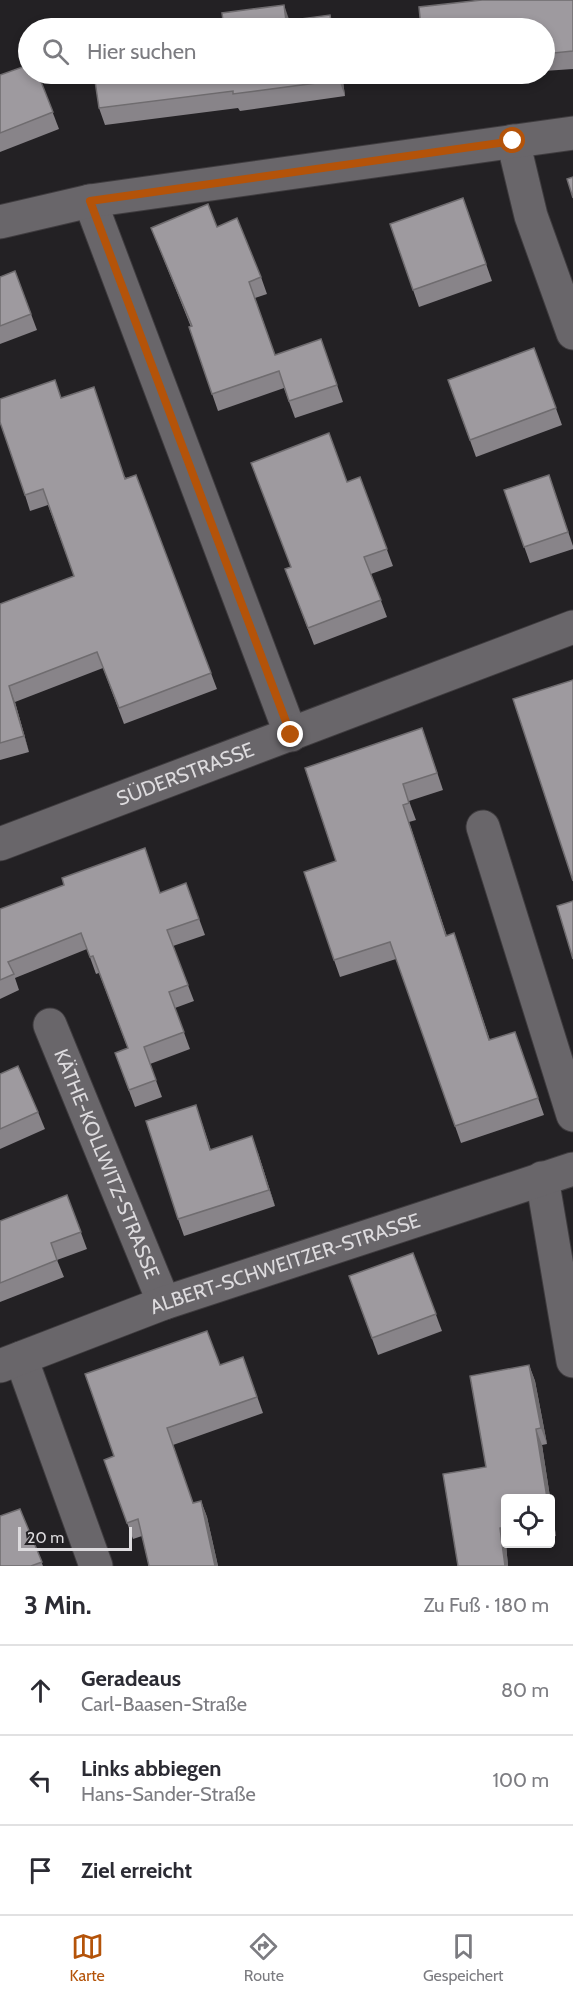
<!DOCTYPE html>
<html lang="de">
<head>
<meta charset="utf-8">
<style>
  :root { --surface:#fff; --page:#f2f2f3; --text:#2b2b33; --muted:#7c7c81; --line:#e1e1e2; --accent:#b45309 }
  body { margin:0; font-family:Cabin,sans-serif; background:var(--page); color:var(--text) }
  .controls { position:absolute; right:18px; bottom:18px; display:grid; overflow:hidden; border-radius:6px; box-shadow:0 3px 9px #0003 }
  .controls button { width:54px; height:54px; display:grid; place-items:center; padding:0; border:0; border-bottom:2px solid var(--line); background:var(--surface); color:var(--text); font:30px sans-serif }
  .scale { position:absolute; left:18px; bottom:15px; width:114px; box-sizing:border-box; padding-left:6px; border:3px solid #dddbde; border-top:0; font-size:16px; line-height:21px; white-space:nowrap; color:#dddbde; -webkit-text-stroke:4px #232124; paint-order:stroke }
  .stop { position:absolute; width:18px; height:18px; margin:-14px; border:4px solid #b45309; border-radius:50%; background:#fff }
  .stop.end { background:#b45309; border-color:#fff; box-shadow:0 2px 6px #0008 }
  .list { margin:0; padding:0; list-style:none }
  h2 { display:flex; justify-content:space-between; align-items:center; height:78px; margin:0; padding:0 24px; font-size:26px }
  h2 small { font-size:20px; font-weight:400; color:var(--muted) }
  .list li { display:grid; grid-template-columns:39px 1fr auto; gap:18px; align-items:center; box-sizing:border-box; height:90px; padding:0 24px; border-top:2px solid var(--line) }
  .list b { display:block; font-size:22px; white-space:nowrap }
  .list p { margin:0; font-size:20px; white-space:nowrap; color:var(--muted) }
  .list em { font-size:20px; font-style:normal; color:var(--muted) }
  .icon { flex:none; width:33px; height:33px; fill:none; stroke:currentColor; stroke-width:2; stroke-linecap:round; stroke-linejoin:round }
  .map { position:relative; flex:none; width:573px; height:1566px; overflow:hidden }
  .search { position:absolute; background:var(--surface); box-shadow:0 3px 9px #0003; left:18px; right:18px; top:18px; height:66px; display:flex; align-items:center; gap:15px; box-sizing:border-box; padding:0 21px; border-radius:33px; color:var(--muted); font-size:22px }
  .sheet { height:348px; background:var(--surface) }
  nav { display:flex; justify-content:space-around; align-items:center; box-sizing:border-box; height:84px; border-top:2px solid var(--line); background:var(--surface); font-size:16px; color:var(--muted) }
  nav a { display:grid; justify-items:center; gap:3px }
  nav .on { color:var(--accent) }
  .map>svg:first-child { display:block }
</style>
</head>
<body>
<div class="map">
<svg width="573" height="1566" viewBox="0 0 573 1566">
  <rect width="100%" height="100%" fill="#232124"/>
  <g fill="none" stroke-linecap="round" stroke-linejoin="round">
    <defs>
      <g id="street">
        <path d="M 513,141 L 531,216 L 573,333"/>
        <path d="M 90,201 L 291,735"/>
        <path d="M 0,222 L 90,201 L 573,133"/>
        <path d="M 483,827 L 573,1115"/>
        <path id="s1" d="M 0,844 L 573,627"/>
        <path id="s2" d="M 50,1025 L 164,1303"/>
        <path d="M 542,1178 L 573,1361"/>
        <path d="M 21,1358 L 96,1566"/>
        <path id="s3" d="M 0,1366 L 164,1303 L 573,1169"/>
      </g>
    </defs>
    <use href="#street" stroke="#3f3c3f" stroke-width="35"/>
    <use href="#street" stroke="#69666a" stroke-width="33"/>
  </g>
  <g fill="#888489">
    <path d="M 573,0 L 573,69 L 544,71 L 544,28 L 482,1 Z"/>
    <path d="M 38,74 L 59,129 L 0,152 L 0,75 Z"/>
    <path d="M 342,74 L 345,96 L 240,111 L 238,108 L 105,125 L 99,108 Z"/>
    <path d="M 427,74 L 522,74 L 431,82 Z"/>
    <path d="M 463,198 L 492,281 L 419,307 L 390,224 Z"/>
    <path d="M 217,227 L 261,277 L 267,294 L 255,298 L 275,355 L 321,339 L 343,402 L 295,418 L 284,388 L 218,411 L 189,327 L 191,327 L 151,228 Z"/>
    <path d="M 15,271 L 37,330 L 0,344 L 0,277 Z"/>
    <path d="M 534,348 L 562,425 L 476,457 L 448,380 Z"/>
    <path d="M 62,398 L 126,478 L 136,475 L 217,689 L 124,724 L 103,668 L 15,702 L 29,752 L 0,760 L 0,604 L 74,576 L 48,505 L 30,511 L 25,495 Z"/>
    <path d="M 549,475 L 573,546 L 573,549 L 530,563 L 504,490 Z"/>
    <path d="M 360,477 L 393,566 L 371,574 L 387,617 L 314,645 L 285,569 L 290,567 L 347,482 Z"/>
    <path d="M 428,745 L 443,790 L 409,801 L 416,820 L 409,822 L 447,936 L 460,950 L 490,1040 L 521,1049 L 544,1115 L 461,1143 L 396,959 L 340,977 L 334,960 L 336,861 Z"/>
    <path d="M 186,883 L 205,935 L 173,946 L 194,1001 L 175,1008 L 190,1049 L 150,1064 L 162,1097 L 135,1107 L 115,1053 L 128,1049 L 99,973 L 96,974 L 87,949 L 15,978 L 19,990 L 0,999 L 0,909 L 161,893 Z"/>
    <path d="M 0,1074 L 38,1112 L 45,1129 L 0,1149 Z"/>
    <path d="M 196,1105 L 211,1150 L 258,1153 L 275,1206 L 184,1236 L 178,1219 Z"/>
    <path d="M 67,1195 L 87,1249 L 57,1260 L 64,1277 L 0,1302 L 0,1221 Z"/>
    <path d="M 413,1253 L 442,1331 L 378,1355 L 349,1276 Z"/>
    <path d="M 243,1357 L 263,1413 L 173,1445 L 193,1503 L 201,1501 L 207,1517 L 218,1566 L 149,1566 L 142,1536 L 133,1539 L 104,1460 L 114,1456 Z"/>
    <path d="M 529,1365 L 535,1381 L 547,1444 L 542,1445 L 556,1536 L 550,1537 L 550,1498 L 506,1498 L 506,1544 L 509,1544 L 506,1544 L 508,1566 L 458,1566 L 486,1467 Z"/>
    <path d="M 20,1509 L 43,1566 L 0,1566 Z"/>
  </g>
  <g fill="#6f6c6f">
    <path d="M 284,5 L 290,22 L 286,21 Z"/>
    <path d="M 330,15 L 335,28 L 332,28 Z"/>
    <path d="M 338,74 L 342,74 L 345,96 L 339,80 Z"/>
    <path d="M 9,686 L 15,702 L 29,752 L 24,736 Z"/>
    <path d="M 252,1136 L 258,1153 L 275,1206 L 269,1190 Z"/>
    <path d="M 529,1365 L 535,1381 L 547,1444 L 541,1428 Z"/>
    <path d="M 536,1429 L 542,1445 L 556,1536 L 551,1520 L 550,1498 L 547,1498 Z"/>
    <path d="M 201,1501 L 207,1517 L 218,1566 L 215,1566 Z"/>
    <path d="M 500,1528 L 506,1544 L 508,1566 L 505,1566 Z"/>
  </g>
  <g fill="#9e9a9f" stroke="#6f6c6f" stroke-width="1.5">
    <path d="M 482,0 L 573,0 L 573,51 L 544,54 L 544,28 L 421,28 L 419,7 Z"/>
    <path d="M 284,5 L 286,21 L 330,15 L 332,28 L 224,28 L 222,13 Z"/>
    <path d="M 28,65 L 28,74 L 38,74 L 53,112 L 0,133 L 0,75 Z"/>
    <path d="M 94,74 L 338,74 L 339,80 L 233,94 L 233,91 L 99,108 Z"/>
    <path d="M 573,177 L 573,198 L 567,179 Z"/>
    <path d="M 463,198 L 486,264 L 413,290 L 390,224 Z"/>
    <path d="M 208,204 L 217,227 L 237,218 L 261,277 L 249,282 L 275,355 L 321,339 L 337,385 L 289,401 L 279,371 L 212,394 L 189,327 L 192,326 L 151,228 Z"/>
    <path d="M 15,271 L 31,314 L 0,326 L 0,277 Z"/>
    <path d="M 534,348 L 556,408 L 470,440 L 448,380 Z"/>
    <path d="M 55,380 L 61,398 L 94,387 L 125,479 L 136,475 L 211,673 L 119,708 L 97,652 L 9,686 L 24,736 L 0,743 L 0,604 L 74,576 L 43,489 L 25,495 L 0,422 L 0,399 Z"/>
    <path d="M 329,433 L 347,482 L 360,477 L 387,549 L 364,557 L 381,600 L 308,628 L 285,569 L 291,567 L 251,463 Z"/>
    <path d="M 549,475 L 568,532 L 524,547 L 504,490 Z"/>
    <path d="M 573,680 L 573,881 L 513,699 Z"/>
    <path d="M 422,728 L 437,773 L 403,784 L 409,803 L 403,805 L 446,936 L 454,933 L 489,1040 L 515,1032 L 538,1098 L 455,1126 L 390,942 L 334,960 L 304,872 L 336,861 L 305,768 Z"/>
    <path d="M 145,848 L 160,893 L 186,883 L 199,919 L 167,930 L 188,985 L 169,992 L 184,1032 L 144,1047 L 156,1080 L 129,1090 L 115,1053 L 128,1048 L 93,956 L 90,957 L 81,933 L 8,962 L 14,974 L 0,980 L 0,909 L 64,885 L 62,878 Z"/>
    <path d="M 573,901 L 573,959 L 557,906 Z"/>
    <path d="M 18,1066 L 38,1112 L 0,1129 L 0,1074 Z"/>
    <path d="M 196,1105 L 210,1150 L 252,1136 L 269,1190 L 178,1219 L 146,1121 Z"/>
    <path d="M 67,1195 L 81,1232 L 51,1243 L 57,1260 L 0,1283 L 0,1221 Z"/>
    <path d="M 413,1253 L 436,1314 L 372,1338 L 349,1276 Z"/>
    <path d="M 207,1331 L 220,1365 L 243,1357 L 257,1397 L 167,1428 L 193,1503 L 201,1501 L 215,1566 L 149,1566 L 138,1519 L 127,1523 L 104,1460 L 114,1456 L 85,1374 Z"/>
    <path d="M 529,1365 L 541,1428 L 536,1429 L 547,1498 L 506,1498 L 506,1527 L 500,1528 L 505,1566 L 458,1566 L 443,1474 L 486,1467 L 470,1376 Z"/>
    <path d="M 20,1509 L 42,1562 L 31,1566 L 0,1566 L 0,1516 Z"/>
  </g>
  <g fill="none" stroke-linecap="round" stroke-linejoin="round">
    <path stroke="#b45309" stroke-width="8" d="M 291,735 L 90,201 L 513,141"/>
  </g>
  <g text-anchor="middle" stroke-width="6" stroke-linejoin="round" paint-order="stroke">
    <g font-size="20" fill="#dddbde" stroke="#232124">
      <text dy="7" stroke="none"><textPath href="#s1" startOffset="198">SÜDERSTRASSE</textPath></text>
      <text dy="7" stroke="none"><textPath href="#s2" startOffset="150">KÄTHE-KOLLWITZ-STRASSE</textPath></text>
      <text dy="7" stroke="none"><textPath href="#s3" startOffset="303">ALBERT-SCHWEITZER-STRASSE</textPath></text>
    </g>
  </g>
</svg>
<div class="controls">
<button><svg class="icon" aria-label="locate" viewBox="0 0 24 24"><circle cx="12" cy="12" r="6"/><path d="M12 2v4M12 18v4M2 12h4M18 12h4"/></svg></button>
</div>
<div class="scale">20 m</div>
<div class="stop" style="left:513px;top:141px"></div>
<div class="stop end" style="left:291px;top:735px"></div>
<div class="search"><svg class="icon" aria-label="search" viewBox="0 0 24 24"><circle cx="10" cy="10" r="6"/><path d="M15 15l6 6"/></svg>Hier suchen</div>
</div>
<section class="sheet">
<h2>3 Min.<small>Zu Fuß · 180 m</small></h2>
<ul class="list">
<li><svg class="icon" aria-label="ahead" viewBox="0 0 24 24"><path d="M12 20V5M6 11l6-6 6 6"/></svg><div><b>Geradeaus</b><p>Carl-Baasen-Straße</p></div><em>80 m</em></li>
<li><svg class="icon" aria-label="left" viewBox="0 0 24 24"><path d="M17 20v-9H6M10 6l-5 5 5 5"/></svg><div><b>Links abbiegen</b><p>Hans-Sander-Straße</p></div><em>100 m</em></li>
<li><svg class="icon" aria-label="arrive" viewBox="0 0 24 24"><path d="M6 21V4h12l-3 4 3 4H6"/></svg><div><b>Ziel erreicht</b></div></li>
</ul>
</section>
<nav>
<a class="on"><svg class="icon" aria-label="map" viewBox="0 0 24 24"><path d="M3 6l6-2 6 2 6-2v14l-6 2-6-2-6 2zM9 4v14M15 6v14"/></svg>Karte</a>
<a><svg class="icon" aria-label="directions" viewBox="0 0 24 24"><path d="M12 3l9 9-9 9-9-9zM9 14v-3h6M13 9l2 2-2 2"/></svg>Route</a>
<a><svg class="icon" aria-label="saved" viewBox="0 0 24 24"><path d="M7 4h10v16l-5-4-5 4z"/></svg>Gespeichert</a>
</nav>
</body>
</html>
